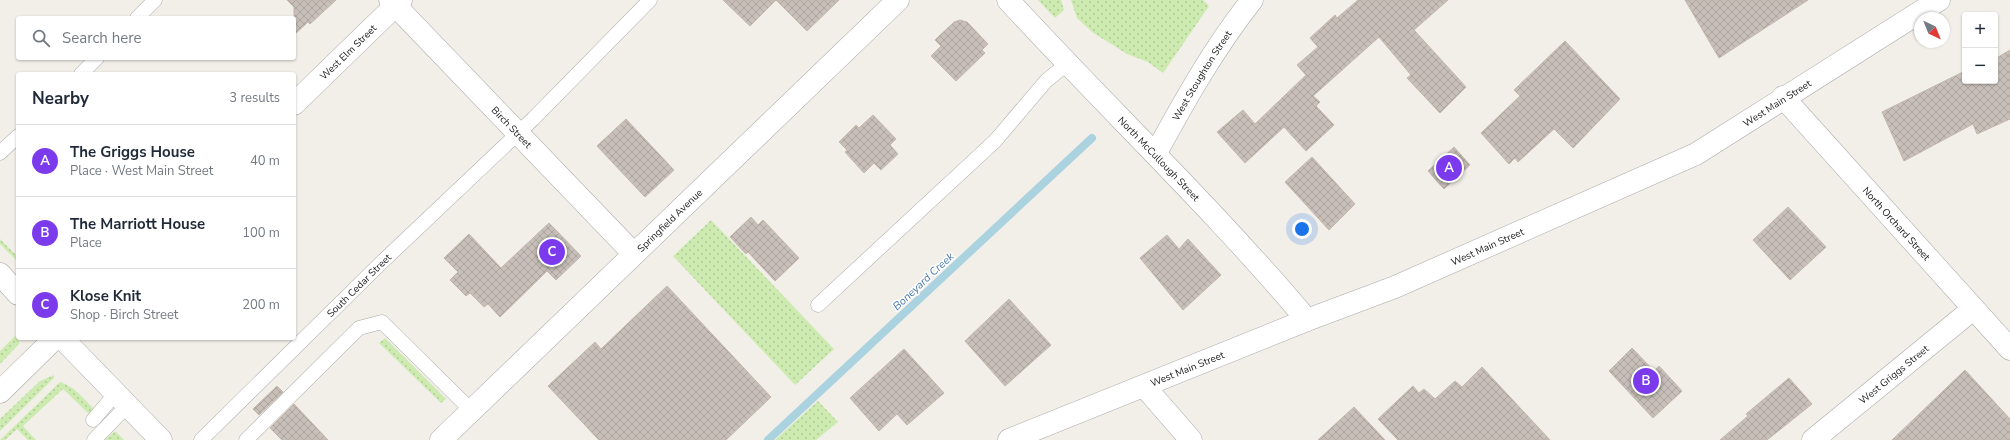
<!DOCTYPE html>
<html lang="en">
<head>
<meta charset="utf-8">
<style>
  :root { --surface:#fff; --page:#f2f2f3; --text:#1f2937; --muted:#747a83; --line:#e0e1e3; --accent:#7c3aed }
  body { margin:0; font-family:"Nunito Sans",sans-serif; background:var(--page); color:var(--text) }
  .controls { position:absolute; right:12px; top:12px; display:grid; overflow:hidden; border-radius:4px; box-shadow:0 1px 3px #0004 }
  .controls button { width:36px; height:36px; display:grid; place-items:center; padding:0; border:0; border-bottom:1px solid var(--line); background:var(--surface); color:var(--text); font:20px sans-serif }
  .compass { position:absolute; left:1914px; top:12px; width:36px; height:36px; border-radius:50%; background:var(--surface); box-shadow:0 1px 3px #0004; rotate:137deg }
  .you { position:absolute; left:1302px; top:229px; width:14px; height:14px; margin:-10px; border:3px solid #fff; border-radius:50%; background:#1a73e8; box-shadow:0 0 0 6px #1a73e833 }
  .badge { display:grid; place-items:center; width:26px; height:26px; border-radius:50%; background:var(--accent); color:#fff; font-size:13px; font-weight:700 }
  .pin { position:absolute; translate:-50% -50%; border:2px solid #fff; box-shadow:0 1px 4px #0006 }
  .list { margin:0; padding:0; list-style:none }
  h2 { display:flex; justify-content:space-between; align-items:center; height:52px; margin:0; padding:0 16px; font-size:17px }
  h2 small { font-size:13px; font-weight:400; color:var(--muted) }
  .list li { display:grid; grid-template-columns:26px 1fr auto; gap:12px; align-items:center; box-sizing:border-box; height:72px; padding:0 16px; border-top:1px solid var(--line) }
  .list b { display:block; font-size:15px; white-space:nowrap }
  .list p { margin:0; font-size:13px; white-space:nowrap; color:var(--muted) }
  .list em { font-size:13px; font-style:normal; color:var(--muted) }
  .icon { flex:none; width:22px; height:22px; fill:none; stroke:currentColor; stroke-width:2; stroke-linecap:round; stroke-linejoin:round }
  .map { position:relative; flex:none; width:2010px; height:440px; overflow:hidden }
  .search { position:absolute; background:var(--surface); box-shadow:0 1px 3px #0004; left:16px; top:16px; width:280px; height:44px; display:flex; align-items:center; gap:10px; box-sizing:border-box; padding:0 14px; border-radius:4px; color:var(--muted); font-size:15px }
  .panel { position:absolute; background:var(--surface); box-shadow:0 1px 3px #0004; left:16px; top:72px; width:280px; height:268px; border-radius:4px }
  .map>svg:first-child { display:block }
</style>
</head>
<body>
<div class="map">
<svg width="2010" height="440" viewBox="0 0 2010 440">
  <defs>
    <pattern id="grass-dots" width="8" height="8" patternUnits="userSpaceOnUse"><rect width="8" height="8" fill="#cdebb0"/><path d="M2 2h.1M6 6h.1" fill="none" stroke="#b0c997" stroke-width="1.8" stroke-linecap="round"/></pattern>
    <pattern id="building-cross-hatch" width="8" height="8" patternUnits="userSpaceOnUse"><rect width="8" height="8" fill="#c7bfb8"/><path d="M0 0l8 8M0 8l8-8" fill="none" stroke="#aba49e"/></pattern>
  </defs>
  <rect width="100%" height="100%" fill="#f2efe9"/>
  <g fill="url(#grass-dots)">
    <path d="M 1038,0 L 1061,0 L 1064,10 L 1055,18 Z"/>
    <path d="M 1071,0 L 1203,0 L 1209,6 L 1163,73 L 1148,62 L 1127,54 L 1092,32 L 1077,18 Z"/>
    <path d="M 711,220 L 834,349 L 795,385 L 673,256 Z"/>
    <path d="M 0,239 L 18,257 L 18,262 L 0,244 Z"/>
    <path d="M 15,336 L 19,340 L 19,344 L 0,364 L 0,351 Z"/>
    <path d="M 385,338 L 446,399 L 441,403 L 379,343 Z"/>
    <path d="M 54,375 L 54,378 L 0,431 L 0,419 L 40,381 Z"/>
    <path d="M 60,382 C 74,386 83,398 93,408 L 89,414 L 63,389 L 23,426 L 36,440 L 28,440 L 17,429 L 5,440 L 0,440 Z"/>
    <path d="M 818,401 L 838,422 L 816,440 L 775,440 Z"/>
    <path d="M 114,432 L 116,432 L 124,440 L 105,440 Z"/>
  </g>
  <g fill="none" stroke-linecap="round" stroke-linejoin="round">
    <path stroke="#aad3df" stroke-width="8" d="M 768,440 L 1092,138"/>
  </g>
  <g fill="url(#building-cross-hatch)" stroke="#c4b6ab">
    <path d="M 287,0 L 336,0 L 310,24 L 308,22 L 294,35 L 294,7 Z"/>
    <path d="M 723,0 L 839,0 L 807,31 L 776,0 L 750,26 Z"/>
    <path d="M 1358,0 L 1448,0 L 1414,30 L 1466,87 L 1440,113 L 1407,78 L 1411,75 L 1379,37 L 1313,96 L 1320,102 L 1316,106 L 1334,125 L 1306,151 L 1284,127 L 1245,163 L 1217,132 L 1243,110 L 1255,124 L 1306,75 L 1297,65 L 1318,47 L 1310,38 L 1335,15 L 1337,18 Z"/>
    <path d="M 1685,0 L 1808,0 L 1719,58 Z"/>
    <path d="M 960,20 L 967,22 L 988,44 L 982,50 L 985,53 L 956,81 L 931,56 L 941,46 L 935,40 L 954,22 Z"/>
    <path d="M 1565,41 L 1620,99 L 1573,148 L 1554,129 L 1518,162 L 1515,158 L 1509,164 L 1481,133 L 1520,96 L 1514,90 Z"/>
    <path d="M 2010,50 L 2010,119 L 1977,134 L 1973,124 L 1904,161 L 1882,112 L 1965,71 L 1965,81 L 1995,81 L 1995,59 Z"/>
    <path d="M 873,115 L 896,139 L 890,145 L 898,154 L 881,170 L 874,163 L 864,173 L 845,152 L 847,150 L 839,142 L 856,125 L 859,128 Z"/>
    <path d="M 626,119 L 674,170 L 645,197 L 597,146 Z"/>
    <path d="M 1454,147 L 1470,165 L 1444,189 L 1428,171 Z"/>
    <path d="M 1312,157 L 1355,204 L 1329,230 L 1285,182 Z"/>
    <path d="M 1788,207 L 1826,247 L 1790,280 L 1753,240 Z"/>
    <path d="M 751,217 L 758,225 L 763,220 L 799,258 L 775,281 L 748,252 L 746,254 L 730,237 Z"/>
    <path d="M 549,223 L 581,256 L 556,280 L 547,271 L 500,317 L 488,304 L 484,307 L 470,293 L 466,296 L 450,280 L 458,272 L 444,258 L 469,234 L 501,268 Z"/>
    <path d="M 1167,235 L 1179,249 L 1188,239 L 1221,275 L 1183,310 L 1140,258 Z"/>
    <path d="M 667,286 L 771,397 L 726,440 L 599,440 L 548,386 L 595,342 L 601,349 Z"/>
    <path d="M 1009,299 L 1051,345 L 1005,386 L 965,341 Z"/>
    <path d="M 1632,348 L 1654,371 L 1659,366 L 1682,391 L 1653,418 L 1609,371 Z"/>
    <path d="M 904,349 L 944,393 L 907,425 L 897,414 L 879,431 L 850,398 Z"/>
    <path d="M 1482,367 L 1550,440 L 1398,440 L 1378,419 L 1413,386 L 1419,393 L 1424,389 L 1435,399 L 1455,381 L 1462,387 Z"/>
    <path d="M 1965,370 L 2010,419 L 2010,440 L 1892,440 Z"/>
    <path d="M 1789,378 L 1812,404 L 1767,440 L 1720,440 L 1748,416 L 1746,414 Z"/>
    <path d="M 277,386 L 283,392 L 259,415 L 253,409 Z"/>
    <path d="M 294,404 L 328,440 L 282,440 L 270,428 Z"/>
    <path d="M 1354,407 L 1385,440 L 1318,440 Z"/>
  </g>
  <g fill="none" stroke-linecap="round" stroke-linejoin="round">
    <defs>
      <g id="service">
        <path d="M 137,18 L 155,0"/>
        <path d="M 81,74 L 97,58"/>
        <path d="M 0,153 L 18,136"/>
        <path d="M 818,305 L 995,141 L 1046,81 L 1068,63"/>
        <path d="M 93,420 L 116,393"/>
        <path d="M 94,440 L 128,405"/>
        <path id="s1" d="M 201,440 L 382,262 L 533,119 L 650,0"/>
        <path d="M 246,440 L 359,328 L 382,322 L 471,410"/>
      </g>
      <g id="minor">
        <path id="s2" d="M 390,0 L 634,254"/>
        <path id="s3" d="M 1008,0 C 1107,108 1213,208 1307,320"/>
        <path id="s4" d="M 1783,97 L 2010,349"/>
        <path id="s5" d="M 294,104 L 401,0"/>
        <path id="s6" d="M 1156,153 C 1185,100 1214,48 1252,0"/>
        <path d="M 0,274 L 18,294"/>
        <path d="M 62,338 L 161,440"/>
        <path d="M 1144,386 L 1191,440"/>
        <path d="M 0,392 L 55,338"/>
        <path id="s7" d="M 1009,440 L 1307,320 L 1395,287 L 1696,154 L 1939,0"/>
        <path id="s8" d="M 1813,440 L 1973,309"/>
      </g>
      <g id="tertiary">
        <path id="s9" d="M 441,440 L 898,0"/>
      </g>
    </defs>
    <use href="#service" stroke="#a9a9a9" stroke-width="15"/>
    <use href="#minor" stroke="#a9a9a9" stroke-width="23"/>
    <use href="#tertiary" stroke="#a9a9a9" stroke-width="23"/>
    <use href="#service" stroke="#fff" stroke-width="14"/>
    <use href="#minor" stroke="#fff" stroke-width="22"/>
    <use href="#tertiary" stroke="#fff" stroke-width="22"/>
  </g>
  <g text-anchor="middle" stroke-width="3" stroke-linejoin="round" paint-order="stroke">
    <g font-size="10" fill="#222" stroke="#fff">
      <text dy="4" stroke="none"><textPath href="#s5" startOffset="75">West Elm Street</textPath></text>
      <text dy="4" stroke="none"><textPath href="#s6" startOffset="90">West Stoughton Street</textPath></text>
      <text dy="4" stroke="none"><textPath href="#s7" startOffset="840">West Main Street</textPath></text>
      <text dy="4" stroke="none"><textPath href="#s2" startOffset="176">Birch Street</textPath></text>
      <text dy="4" stroke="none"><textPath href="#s3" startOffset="219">North McCullough Street</textPath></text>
      <text dy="4" stroke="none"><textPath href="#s9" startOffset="317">Springfield Avenue</textPath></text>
      <text dy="4" stroke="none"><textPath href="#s4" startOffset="170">North Orchard Street</textPath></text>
      <text dy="4" stroke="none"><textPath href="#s7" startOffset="516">West Main Street</textPath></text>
      <text dy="4" stroke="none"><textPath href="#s1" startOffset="221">South Cedar Street</textPath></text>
      <text dy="4" stroke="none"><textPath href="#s7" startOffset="192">West Main Street</textPath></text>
      <text dy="4" stroke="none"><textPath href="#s8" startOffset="104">West Griggs Street</textPath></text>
    </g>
    <g font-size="11" font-style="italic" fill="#4a7aab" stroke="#fff">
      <text transform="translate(923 281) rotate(-43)" y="4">Boneyard Creek</text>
    </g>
  </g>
</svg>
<div class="controls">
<button>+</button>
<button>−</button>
</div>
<svg class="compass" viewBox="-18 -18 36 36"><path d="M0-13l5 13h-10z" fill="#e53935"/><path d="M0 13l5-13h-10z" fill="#747a83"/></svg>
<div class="you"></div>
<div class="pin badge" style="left:1449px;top:168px">A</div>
<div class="pin badge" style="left:1646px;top:381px">B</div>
<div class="pin badge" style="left:552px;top:252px">C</div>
<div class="search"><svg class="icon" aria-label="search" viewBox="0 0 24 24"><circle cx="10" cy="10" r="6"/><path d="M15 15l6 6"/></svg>Search here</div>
<section class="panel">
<h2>Nearby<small>3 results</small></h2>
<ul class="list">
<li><span class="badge">A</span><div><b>The Griggs House</b><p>Place · West Main Street</p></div><em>40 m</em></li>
<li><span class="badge">B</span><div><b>The Marriott House</b><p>Place</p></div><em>100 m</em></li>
<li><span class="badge">C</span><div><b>Klose Knit</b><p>Shop · Birch Street</p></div><em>200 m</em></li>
</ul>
</section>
</div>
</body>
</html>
